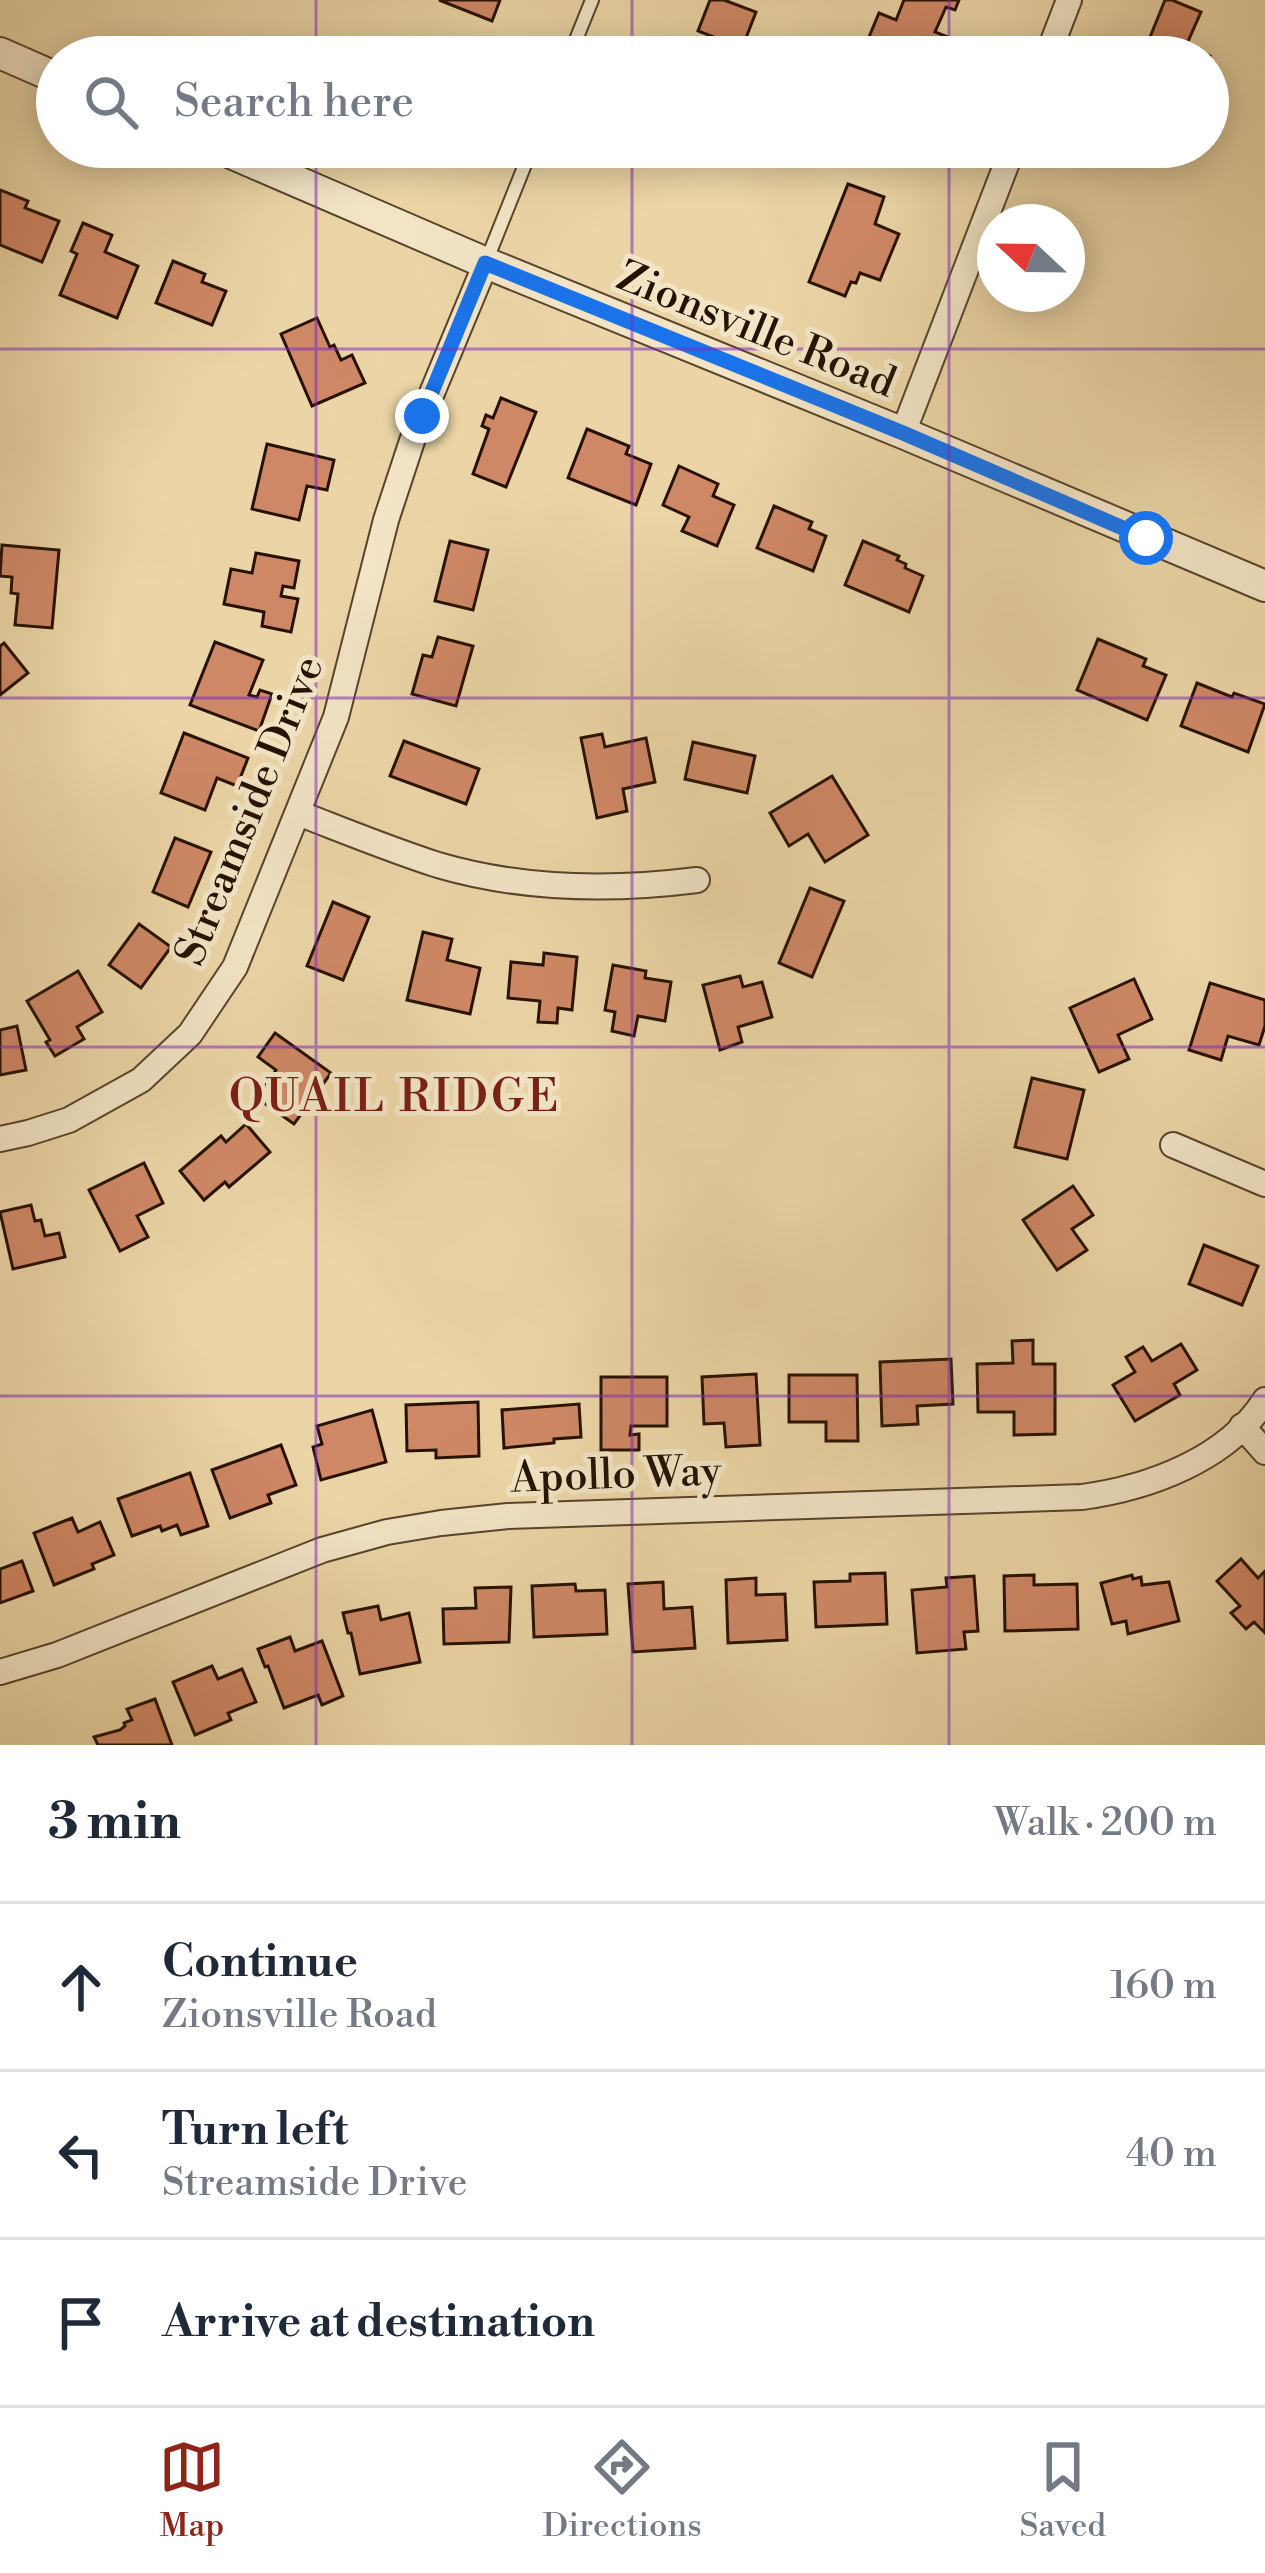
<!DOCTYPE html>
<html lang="en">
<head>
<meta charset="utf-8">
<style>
  :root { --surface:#fff; --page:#f6f6f7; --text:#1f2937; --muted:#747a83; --line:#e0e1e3; --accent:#8f2418 }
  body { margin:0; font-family:"Libre Bodoni",serif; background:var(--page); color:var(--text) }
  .compass { position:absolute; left:977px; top:204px; width:108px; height:108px; border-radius:50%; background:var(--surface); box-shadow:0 6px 30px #0003; rotate:292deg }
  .stop { position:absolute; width:36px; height:36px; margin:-27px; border:9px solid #1a73e8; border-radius:50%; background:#fff }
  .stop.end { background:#1a73e8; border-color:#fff; box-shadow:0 3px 12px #0008 }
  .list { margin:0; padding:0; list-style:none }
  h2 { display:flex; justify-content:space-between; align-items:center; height:156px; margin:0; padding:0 48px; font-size:51px }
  h2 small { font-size:39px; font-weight:400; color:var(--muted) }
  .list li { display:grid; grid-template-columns:78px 1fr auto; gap:36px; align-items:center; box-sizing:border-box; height:168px; padding:0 48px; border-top:3px solid var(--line) }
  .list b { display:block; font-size:45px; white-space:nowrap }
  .list p { margin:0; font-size:39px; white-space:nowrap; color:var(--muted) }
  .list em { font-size:39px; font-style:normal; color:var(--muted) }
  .icon { flex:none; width:66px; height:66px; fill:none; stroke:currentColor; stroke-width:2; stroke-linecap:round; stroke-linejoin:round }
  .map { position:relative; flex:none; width:1265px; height:1745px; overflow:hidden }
  .search { position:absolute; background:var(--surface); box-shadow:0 6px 30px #0003; left:36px; right:36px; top:36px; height:132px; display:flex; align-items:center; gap:30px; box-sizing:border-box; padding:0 42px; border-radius:66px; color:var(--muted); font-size:45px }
  .sheet { height:660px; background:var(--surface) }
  nav { display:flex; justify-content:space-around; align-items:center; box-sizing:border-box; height:168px; border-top:3px solid var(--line); background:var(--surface); font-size:33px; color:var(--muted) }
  nav a { display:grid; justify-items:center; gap:6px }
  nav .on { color:var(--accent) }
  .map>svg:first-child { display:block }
</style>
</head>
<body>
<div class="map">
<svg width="1265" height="1745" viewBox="0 0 1265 1745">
  <rect width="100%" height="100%" fill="#ebd5a6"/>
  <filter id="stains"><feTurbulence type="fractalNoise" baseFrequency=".00167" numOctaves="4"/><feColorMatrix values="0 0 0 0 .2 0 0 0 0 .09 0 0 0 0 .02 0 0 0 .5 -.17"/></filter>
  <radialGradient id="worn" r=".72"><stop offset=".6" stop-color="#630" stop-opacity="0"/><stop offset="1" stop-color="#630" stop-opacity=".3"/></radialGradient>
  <g fill="#cf8866" stroke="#271202" stroke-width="3">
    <path d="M 439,0 L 500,0 L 492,21 Z"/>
    <path d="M 710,0 L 724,0 L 756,12 L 742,48 L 698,31 Z"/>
    <path d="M 904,0 L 959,0 L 955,10 L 946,7 L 935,32 L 948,37 L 940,57 L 916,57 L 869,37 L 879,13 L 896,20 Z"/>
    <path d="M 1165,0 L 1172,0 L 1201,12 L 1186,46 L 1210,56 L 1208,60 L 1208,57 L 1142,57 Z"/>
    <path d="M 848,184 L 884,197 L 875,224 L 899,234 L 880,280 L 860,273 L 856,283 L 851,282 L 845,296 L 809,282 Z"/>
    <path d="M 0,190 L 28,201 L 25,208 L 59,221 L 42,262 L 0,245 Z"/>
    <path d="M 83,223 L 112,235 L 105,252 L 138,266 L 117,318 L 60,295 L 77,254 L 71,251 Z"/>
    <path d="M 173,261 L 205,274 L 202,282 L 226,291 L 212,325 L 156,303 Z"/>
    <path d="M 317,318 L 330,347 L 334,345 L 341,360 L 352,355 L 365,383 L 312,406 L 281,334 Z"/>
    <path d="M 501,398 L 536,412 L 506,487 L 473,474 L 489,429 L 482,426 L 486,415 L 493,418 Z"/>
    <path d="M 587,429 L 629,446 L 626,454 L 651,464 L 636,505 L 568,478 Z"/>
    <path d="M 267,444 L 334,460 L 327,490 L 307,486 L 299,520 L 252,509 Z"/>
    <path d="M 679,466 L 718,484 L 713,496 L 734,505 L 717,546 L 682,531 L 689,517 L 663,505 Z"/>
    <path d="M 774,506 L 812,522 L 809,529 L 826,536 L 813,571 L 757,548 Z"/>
    <path d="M 450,541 L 488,550 L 473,610 L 435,601 Z"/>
    <path d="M 863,541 L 899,556 L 897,560 L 906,564 L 905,568 L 923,576 L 909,612 L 845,585 Z"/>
    <path d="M 2,545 L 59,550 L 52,628 L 15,625 L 18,594 L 11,593 L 12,577 L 0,576 Z"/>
    <path d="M 256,553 L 299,561 L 294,588 L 283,586 L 281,596 L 298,599 L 291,632 L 262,626 L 264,612 L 224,604 L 231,569 L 252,573 Z"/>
    <path d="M 438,637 L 473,646 L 456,706 L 412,694 L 423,655 L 432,657 Z"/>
    <path d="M 1098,639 L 1146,659 L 1143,666 L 1166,675 L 1147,720 L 1077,690 Z"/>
    <path d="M 215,642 L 263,660 L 249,695 L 257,697 L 260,690 L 272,694 L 259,731 L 190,705 Z"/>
    <path d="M 4,643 L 28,673 L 0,695 L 0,646 Z"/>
    <path d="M 1197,683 L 1232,697 L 1234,693 L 1265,704 L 1248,752 L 1181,726 Z"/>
    <path d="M 184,733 L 248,758 L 237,786 L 217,778 L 205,810 L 161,793 Z"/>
    <path d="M 602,734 L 605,747 L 646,738 L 655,782 L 623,789 L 627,811 L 597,818 L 581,738 Z"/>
    <path d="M 404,741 L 479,769 L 466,804 L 390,776 Z"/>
    <path d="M 693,742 L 755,756 L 747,793 L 685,779 Z"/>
    <path d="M 832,776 L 868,835 L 825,862 L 808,834 L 789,846 L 770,813 Z"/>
    <path d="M 175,838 L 211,852 L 188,907 L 153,892 Z"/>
    <path d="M 810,888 L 844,901 L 812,977 L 779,963 Z"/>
    <path d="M 333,902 L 369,917 L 343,980 L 307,966 Z"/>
    <path d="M 139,924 L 171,947 L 141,988 L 109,965 Z"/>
    <path d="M 423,932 L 452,939 L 447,960 L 480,968 L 470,1014 L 407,1000 Z"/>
    <path d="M 544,953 L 577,957 L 572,1010 L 558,1008 L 557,1023 L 538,1022 L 540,1001 L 508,998 L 511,962 L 543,965 Z"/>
    <path d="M 613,965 L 646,971 L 645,978 L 671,982 L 665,1021 L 638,1016 L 634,1036 L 612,1031 L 615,1012 L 605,1010 Z"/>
    <path d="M 78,971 L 102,1012 L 77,1027 L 84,1039 L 55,1056 L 46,1042 L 50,1040 L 27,1001 Z"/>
    <path d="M 740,976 L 743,987 L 762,982 L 772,1017 L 738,1027 L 742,1042 L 720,1050 L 703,985 Z"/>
    <path d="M 1134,979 L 1152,1019 L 1118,1035 L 1129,1059 L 1099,1072 L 1070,1008 Z"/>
    <path d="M 1210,983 L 1265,1000 L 1265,1026 L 1259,1045 L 1228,1036 L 1221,1060 L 1189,1050 Z"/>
    <path d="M 17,1026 L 26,1070 L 0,1075 L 0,1030 Z"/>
    <path d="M 275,1033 L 331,1073 L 294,1124 L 257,1098 L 276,1070 L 258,1057 Z"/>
    <path d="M 1032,1078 L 1084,1090 L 1067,1159 L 1015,1147 Z"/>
    <path d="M 246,1124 L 270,1152 L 229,1187 L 225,1182 L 204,1200 L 180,1171 L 221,1136 L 226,1142 Z"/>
    <path d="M 144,1163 L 163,1203 L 137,1216 L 148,1237 L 120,1251 L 89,1190 Z"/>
    <path d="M 1073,1186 L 1093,1215 L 1072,1229 L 1087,1250 L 1057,1270 L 1023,1220 Z"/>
    <path d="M 31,1205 L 35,1221 L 41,1220 L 45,1236 L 59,1233 L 65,1257 L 13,1269 L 0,1212 Z"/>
    <path d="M 1204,1245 L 1258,1266 L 1242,1305 L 1189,1284 Z"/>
    <path d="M 1033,1340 L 1033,1364 L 1055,1364 L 1055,1434 L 1014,1435 L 1014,1412 L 978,1412 L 977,1364 L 1013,1363 L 1012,1341 Z"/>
    <path d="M 1181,1344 L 1197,1370 L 1174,1384 L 1180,1395 L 1135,1421 L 1113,1385 L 1135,1372 L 1126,1357 L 1143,1347 L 1152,1361 Z"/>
    <path d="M 951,1359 L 953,1404 L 917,1406 L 918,1424 L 882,1426 L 880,1362 Z"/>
    <path d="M 756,1374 L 760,1445 L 726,1447 L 724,1423 L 704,1424 L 702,1377 Z"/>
    <path d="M 789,1375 L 857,1375 L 858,1441 L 826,1441 L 826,1422 L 789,1422 Z"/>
    <path d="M 601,1377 L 667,1377 L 667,1426 L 631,1426 L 630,1435 L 639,1434 L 639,1450 L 601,1450 Z"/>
    <path d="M 478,1402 L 479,1456 L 436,1458 L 436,1450 L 407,1451 L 406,1405 Z"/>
    <path d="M 579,1404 L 581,1437 L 554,1439 L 554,1443 L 504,1448 L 502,1410 Z"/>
    <path d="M 372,1410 L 386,1462 L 321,1480 L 313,1447 L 322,1444 L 317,1426 Z"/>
    <path d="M 281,1445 L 296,1485 L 268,1495 L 271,1503 L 230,1518 L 212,1470 Z"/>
    <path d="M 190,1473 L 208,1526 L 181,1535 L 177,1525 L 162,1531 L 160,1526 L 132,1536 L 118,1499 Z"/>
    <path d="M 72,1518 L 78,1532 L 100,1522 L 114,1555 L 92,1564 L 94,1569 L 54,1585 L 34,1533 Z"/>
    <path d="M 1241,1559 L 1258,1578 L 1265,1571 L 1265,1633 L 1254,1622 L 1246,1629 L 1231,1613 L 1240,1606 L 1217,1581 Z"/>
    <path d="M 22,1561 L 33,1591 L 0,1603 L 0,1569 Z"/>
    <path d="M 885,1573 L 887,1624 L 816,1627 L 814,1582 L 850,1581 L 850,1574 Z"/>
    <path d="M 1034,1575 L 1034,1585 L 1077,1584 L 1078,1629 L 1005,1631 L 1004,1576 Z"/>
    <path d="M 1132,1575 L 1133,1579 L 1141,1577 L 1142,1585 L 1169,1582 L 1179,1621 L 1128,1634 L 1126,1621 L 1112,1624 L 1101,1583 Z"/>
    <path d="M 974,1576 L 978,1631 L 964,1632 L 966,1649 L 917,1653 L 912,1590 L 947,1587 L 946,1578 Z"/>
    <path d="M 756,1578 L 756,1595 L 785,1594 L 787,1640 L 728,1643 L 726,1580 Z"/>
    <path d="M 663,1582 L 664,1609 L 692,1607 L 695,1648 L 633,1652 L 628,1584 Z"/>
    <path d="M 575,1584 L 576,1591 L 605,1590 L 607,1634 L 534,1637 L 532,1586 Z"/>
    <path d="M 511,1587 L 509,1642 L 444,1644 L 443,1609 L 476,1608 L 475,1588 Z"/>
    <path d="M 378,1606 L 381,1620 L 409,1613 L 420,1662 L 360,1674 L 351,1633 L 348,1633 L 343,1613 Z"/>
    <path d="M 290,1637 L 295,1651 L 322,1641 L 343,1696 L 322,1705 L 318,1695 L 284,1708 L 268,1666 L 265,1667 L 258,1649 Z"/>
    <path d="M 212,1666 L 218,1679 L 242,1669 L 256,1702 L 228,1713 L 231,1720 L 195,1735 L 173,1682 Z"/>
    <path d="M 155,1699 L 172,1745 L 98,1745 L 94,1737 L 120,1730 L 125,1726 L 124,1723 L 132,1720 L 127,1709 Z"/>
  </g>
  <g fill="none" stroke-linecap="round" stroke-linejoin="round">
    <defs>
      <g id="service">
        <path d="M 569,57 L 592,0"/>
        <path d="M 486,262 L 532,147"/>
      </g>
      <g id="minor">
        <path d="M 1047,57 L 1069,0"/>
        <path d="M 903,433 L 1013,147"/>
        <path d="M 298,813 C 345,831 391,850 438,865 C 523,890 610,891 697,880"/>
        <path d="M 0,1139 L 28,1133 L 69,1120 L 141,1080 L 190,1034 L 235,967 L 336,717 L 386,520 L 412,441 L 486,263"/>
        <path d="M 1173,1145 L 1265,1184"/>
        <path d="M 1242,1426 L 1265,1452"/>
        <path d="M 0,1672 L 57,1655 L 322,1550 L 387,1532 L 441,1523 L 508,1516 L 1082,1497 C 1148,1488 1227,1460 1265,1400"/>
      </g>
      <g id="tertiary">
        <path d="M 0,53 L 57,78"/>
        <path d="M 217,147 L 486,263 L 903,433 L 1265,586"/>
      </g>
    </defs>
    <use href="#service" stroke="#58432b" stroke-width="16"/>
    <use href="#minor" stroke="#58432b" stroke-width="28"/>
    <use href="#tertiary" stroke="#58432b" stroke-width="34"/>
    <use href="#service" stroke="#f2e4c5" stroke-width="12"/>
    <use href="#minor" stroke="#f2e4c5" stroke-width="24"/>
    <use href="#tertiary" stroke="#f2e4c5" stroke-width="30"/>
  </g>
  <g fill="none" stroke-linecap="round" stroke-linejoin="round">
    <path stroke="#1a73e8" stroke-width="15" d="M 422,416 L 485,263 L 903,433 L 1146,538"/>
  </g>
  <path fill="none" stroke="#7b2cbf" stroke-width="3" stroke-opacity="0.55" d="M 316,0 L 316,57M 632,0 L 632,57M 949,0 L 949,57M 316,147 L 316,1745M 632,147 L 632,1745M 949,147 L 949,1745M 0,349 L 1265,349M 0,698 L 1265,698M 0,1047 L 1265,1047M 0,1396 L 1265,1396"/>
  <g text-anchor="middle" stroke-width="10" stroke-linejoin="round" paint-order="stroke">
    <g font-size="42" fill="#271202" stroke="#f2e4c5">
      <text transform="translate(757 328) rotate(22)" y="15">Zionsville Road</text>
      <text transform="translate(248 810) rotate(-68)" y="15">Streamside Drive</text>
      <text transform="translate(616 1473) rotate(-2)" y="15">Apollo Way</text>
    </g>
    <g font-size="45" letter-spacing="3" fill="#7a1f14" stroke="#f2e4c5">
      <text x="395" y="1111">QUAIL RIDGE</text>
    </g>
  </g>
  <rect width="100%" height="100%" filter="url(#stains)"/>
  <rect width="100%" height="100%" fill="url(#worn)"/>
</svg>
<svg class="compass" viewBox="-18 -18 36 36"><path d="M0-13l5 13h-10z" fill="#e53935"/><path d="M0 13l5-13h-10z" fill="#747a83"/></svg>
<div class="stop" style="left:1146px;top:538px"></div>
<div class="stop end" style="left:422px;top:416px"></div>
<div class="search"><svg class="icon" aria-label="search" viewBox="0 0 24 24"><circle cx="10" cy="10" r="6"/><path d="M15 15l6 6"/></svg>Search here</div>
</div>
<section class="sheet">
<h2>3 min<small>Walk · 200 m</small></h2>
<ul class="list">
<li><svg class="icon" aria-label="ahead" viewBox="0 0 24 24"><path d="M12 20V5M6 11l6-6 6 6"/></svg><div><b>Continue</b><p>Zionsville Road</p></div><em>160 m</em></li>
<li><svg class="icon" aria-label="left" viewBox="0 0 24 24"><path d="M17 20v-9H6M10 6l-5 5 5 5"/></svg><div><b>Turn left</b><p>Streamside Drive</p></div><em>40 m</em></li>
<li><svg class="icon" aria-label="arrive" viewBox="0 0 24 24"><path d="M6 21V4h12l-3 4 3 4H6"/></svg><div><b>Arrive at destination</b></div></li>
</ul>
</section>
<nav>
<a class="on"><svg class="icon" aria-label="map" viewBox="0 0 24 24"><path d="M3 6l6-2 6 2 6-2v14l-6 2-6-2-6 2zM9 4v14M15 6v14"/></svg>Map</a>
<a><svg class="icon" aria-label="directions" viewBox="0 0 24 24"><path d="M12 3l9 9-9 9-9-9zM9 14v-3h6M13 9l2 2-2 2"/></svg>Directions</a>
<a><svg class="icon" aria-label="saved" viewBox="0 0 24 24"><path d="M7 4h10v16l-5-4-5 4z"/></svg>Saved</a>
</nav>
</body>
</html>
